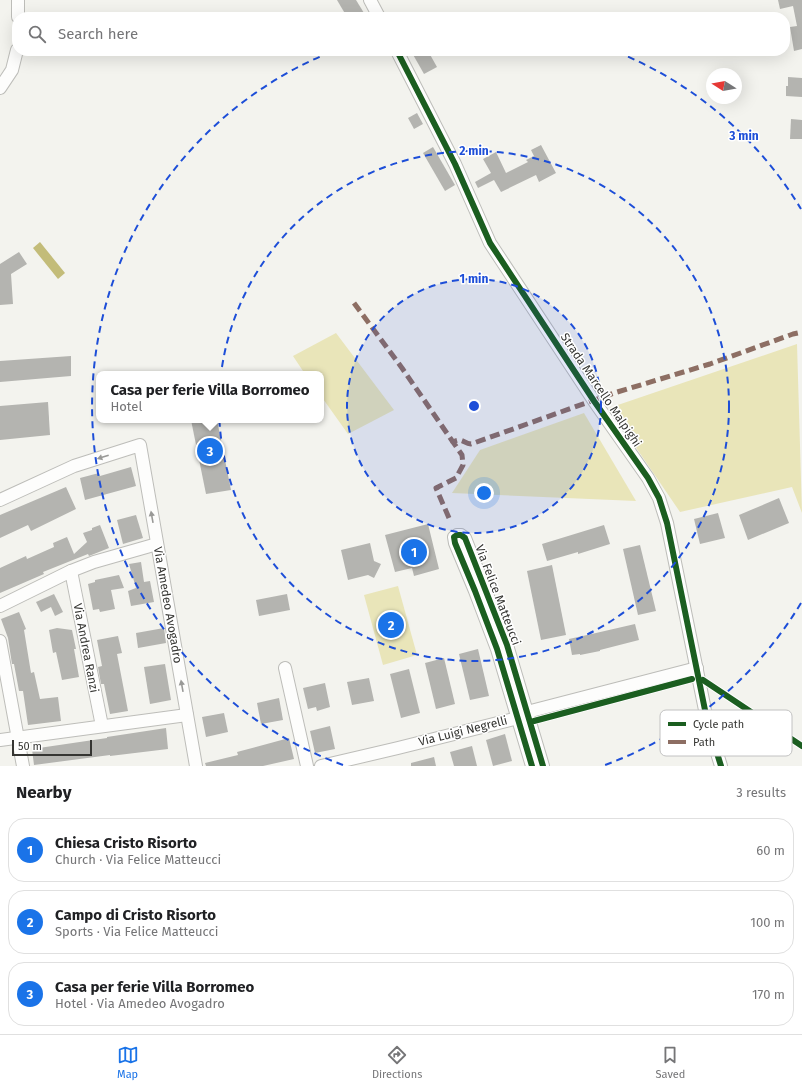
<!DOCTYPE html>
<html lang="en">
<head>
<meta charset="utf-8">
<style>
  :root { --surface:#fff; --page:#f2f2f2; --text:#202124; --muted:#757577; --line:#e0e0e0; --accent:#1a73e8 }
  body { margin:0; font-family:"Fira Sans",sans-serif; background:var(--page); color:var(--text) }
  .compass { position:absolute; left:706px; top:68px; width:36px; height:36px; border-radius:50%; background:var(--surface); box-shadow:0 4px 16px #0002; rotate:281deg }
  .scale { position:absolute; left:12px; bottom:10px; width:80px; box-sizing:border-box; padding-left:4px; border:2px solid #353532; border-top:0; font-size:11px; line-height:14px; white-space:nowrap; color:#353532; -webkit-text-stroke:3px #fff; paint-order:stroke }
  .you { position:absolute; left:484px; top:493px; width:14px; height:14px; margin:-10px; border:3px solid #fff; border-radius:50%; background:#1a73e8; box-shadow:0 0 0 6px #1a73e833 }
  .badge { display:grid; place-items:center; width:26px; height:26px; border-radius:50%; background:var(--accent); color:#fff; font-size:13px; font-weight:700 }
  .pin { position:absolute; translate:-50% -50%; border:2px solid #fff; box-shadow:0 1px 4px #0006 }
  .popup { position:absolute; left:96px; top:371px; width:228px; height:52px; box-sizing:border-box; display:grid; place-content:center; border-radius:8px; background:var(--surface); filter:drop-shadow(0 1px 3px #0005); font-size:13px; white-space:nowrap; color:var(--muted) }
  .popup b { font-size:15px; color:var(--text) }
  .popup::after { content:''; position:absolute; left:50%; top:100%; margin-left:-8px; border:8px solid transparent; border-top-color:var(--surface) }
  .list { margin:0; padding:0; list-style:none }
  h2 { display:flex; justify-content:space-between; align-items:center; height:52px; margin:0; padding:0 16px; font-size:17px }
  h2 small { font-size:13px; font-weight:400; color:var(--muted) }
  .list li { display:grid; grid-template-columns:26px 1fr auto; gap:12px; align-items:center; box-sizing:border-box; height:64px; margin:0 8px 8px; padding:0 8px; border:1px solid var(--line); border-radius:16px }
  .list b { display:block; font-size:15px; white-space:nowrap }
  .list p { margin:0; font-size:13px; white-space:nowrap; color:var(--muted) }
  .list em { font-size:13px; font-style:normal; color:var(--muted) }
  .icon { flex:none; width:22px; height:22px; fill:none; stroke:currentColor; stroke-width:2; stroke-linecap:round; stroke-linejoin:round }
  .map { position:relative; flex:none; width:802px; height:766px; overflow:hidden }
  .search { position:absolute; background:var(--surface); box-shadow:0 4px 16px #0002; left:12px; right:12px; top:12px; height:44px; display:flex; align-items:center; gap:10px; box-sizing:border-box; padding:0 14px; border-radius:16px; color:var(--muted); font-size:15px }
  .sheet { height:268px; background:var(--surface) }
  nav { display:flex; justify-content:space-around; align-items:center; box-sizing:border-box; height:56px; border-top:1px solid var(--line); background:var(--surface); font-size:11px; color:var(--muted) }
  nav a { display:grid; justify-items:center; gap:2px }
  nav .on { color:var(--accent) }
  .map>svg:first-child { display:block }
</style>
</head>
<body>
<div class="map">
<svg width="802" height="766" viewBox="0 0 802 766">
  <rect width="100%" height="100%" fill="#f3f3ee"/>
  <g fill="#e9e5b9">
    <path d="M 336,333 L 394,410 L 348,434 L 321,396 L 321,374 L 305,374 L 293,356 Z"/>
    <path d="M 797,344 L 802,513 L 792,487 L 680,512 L 609,408 Z"/>
    <path d="M 584,413 L 636,501 L 452,493 L 480,450 Z"/>
    <path d="M 398,586 L 417,655 L 383,665 L 364,595 Z"/>
  </g>
  <path fill="#c3bc79" d="M 40,242 L 65,273 L 58,279 L 33,248 Z"/>
  <g fill="#b4b4b0">
    <path d="M 337,0 L 356,0 L 364,13 L 358,17 L 347,17 Z"/>
    <path d="M 778,0 L 802,0 L 802,49 L 794,51 L 790,27 L 797,26 L 793,6 L 780,9 Z"/>
    <path d="M 411,51 L 428,51 L 437,67 L 424,74 Z"/>
    <path d="M 788,77 L 802,78 L 802,97 L 786,96 L 786,86 L 788,86 Z"/>
    <path d="M 417,113 L 423,124 L 414,129 L 408,118 Z"/>
    <path d="M 791,119 L 802,120 L 802,139 L 790,139 Z"/>
    <path d="M 541,145 L 556,173 L 539,182 L 536,175 L 501,192 L 494,180 L 478,188 L 475,182 L 491,173 L 483,159 L 496,152 L 506,173 L 528,162 L 526,160 L 534,156 L 531,150 Z"/>
    <path d="M 433,147 L 455,185 L 445,191 L 423,153 Z"/>
    <path d="M 19,252 L 27,264 L 11,274 L 13,304 L 0,305 L 0,264 Z"/>
    <path d="M 71,356 L 71,376 L 0,382 L 0,361 Z"/>
    <path d="M 48,402 L 50,435 L 0,440 L 0,406 Z"/>
    <path d="M 191,420 L 217,420 L 231,490 L 206,494 Z"/>
    <path d="M 131,467 L 136,486 L 85,500 L 80,478 L 99,473 L 100,476 Z"/>
    <path d="M 66,487 L 76,509 L 31,531 L 28,525 L 0,538 L 0,515 Z"/>
    <path d="M 779,498 L 789,523 L 748,540 L 739,515 Z"/>
    <path d="M 718,513 L 725,538 L 700,544 L 694,519 Z"/>
    <path d="M 136,515 L 143,538 L 123,544 L 117,520 Z"/>
    <path d="M 428,524 L 439,569 L 414,576 L 412,568 L 395,572 L 385,535 Z"/>
    <path d="M 100,525 L 109,548 L 89,556 L 88,554 L 43,572 L 44,574 L 0,593 L 0,568 L 26,556 L 27,559 L 54,547 L 53,543 L 67,537 L 74,554 L 87,542 L 83,533 L 92,530 L 92,528 Z"/>
    <path d="M 604,525 L 610,544 L 578,554 L 578,552 L 547,561 L 542,544 Z"/>
    <path d="M 370,543 L 374,561 L 381,564 L 374,578 L 368,575 L 348,580 L 341,550 Z"/>
    <path d="M 640,545 L 656,611 L 638,615 L 623,549 Z"/>
    <path d="M 141,562 L 144,582 L 150,581 L 154,602 L 131,606 L 128,591 L 136,588 L 129,564 Z"/>
    <path d="M 552,565 L 566,635 L 541,640 L 527,571 Z"/>
    <path d="M 119,575 L 124,588 L 111,590 L 115,609 L 100,612 L 99,609 L 93,610 L 88,584 L 95,582 L 95,580 Z"/>
    <path d="M 54,594 L 63,612 L 55,616 L 51,607 L 41,612 L 36,602 Z"/>
    <path d="M 287,594 L 290,610 L 259,616 L 256,600 Z"/>
    <path d="M 19,612 L 26,629 L 24,630 L 31,673 L 34,672 L 40,699 L 58,697 L 61,721 L 28,725 L 23,691 L 19,691 L 14,664 L 12,664 L 8,638 L 1,619 Z"/>
    <path d="M 635,624 L 639,640 L 600,650 L 600,651 L 580,655 L 580,654 L 572,655 L 569,639 L 596,633 Z"/>
    <path d="M 57,628 L 72,630 L 76,649 L 74,649 L 79,677 L 62,680 L 56,652 L 53,653 L 49,630 Z"/>
    <path d="M 164,628 L 166,643 L 138,648 L 136,633 Z"/>
    <path d="M 118,636 L 122,653 L 117,654 L 128,711 L 110,714 L 104,684 L 101,684 L 98,667 L 102,666 L 97,640 Z"/>
    <path d="M 478,649 L 489,696 L 470,700 L 459,654 Z"/>
    <path d="M 444,658 L 455,704 L 436,709 L 425,663 Z"/>
    <path d="M 165,664 L 171,700 L 150,704 L 144,667 Z"/>
    <path d="M 409,669 L 420,713 L 401,718 L 390,674 Z"/>
    <path d="M 369,678 L 374,701 L 352,705 L 347,682 Z"/>
    <path d="M 325,683 L 330,707 L 317,711 L 316,707 L 308,709 L 303,688 Z"/>
    <path d="M 279,698 L 283,720 L 261,724 L 257,703 Z"/>
    <path d="M 224,713 L 228,732 L 206,737 L 202,717 Z"/>
    <path d="M 330,726 L 335,749 L 315,753 L 310,731 Z"/>
    <path d="M 166,728 L 168,749 L 110,756 L 110,755 L 34,765 L 32,749 L 107,738 L 107,737 Z"/>
    <path d="M 505,734 L 512,761 L 493,766 L 486,740 Z"/>
    <path d="M 289,738 L 294,759 L 263,766 L 206,766 L 205,763 L 238,755 L 237,752 Z"/>
    <path d="M 472,746 L 477,766 L 454,766 L 450,752 Z"/>
    <path d="M 434,757 L 436,766 L 411,766 L 411,763 Z"/>
  </g>
  <g fill="none" stroke-linecap="round" stroke-linejoin="round">
    <defs>
      <g id="minor">
        <path d="M 18,0 L 18,17"/>
        <path d="M 370,0 L 379,17"/>
        <path d="M 397,51 L 455,164 L 490,243 L 594,401 L 648,478 L 659,498 L 667,523 L 705,710 L 712,737 L 721,766"/>
        <path d="M 0,88 L 12,70 L 17,50"/>
        <path d="M 0,500 L 74,466 L 140,445 L 173,634 L 196,766"/>
        <path d="M 71,571 L 102,726"/>
        <path d="M 0,606 L 71,571 L 94,562 L 157,544"/>
        <path d="M 0,641 L 23,766"/>
        <path d="M 285,668 L 307,766"/>
        <path d="M 0,740 L 187,715"/>
        <path d="M 321,766 L 398,748 L 518,718 L 527,712 L 697,668"/>
        <path d="M 532,766 L 497,649 L 475,591 L 455,543 L 454,537 L 457,535 L 461,535 L 465,538 L 507,645 L 543,766"/>
      </g>
    </defs>
    <use href="#minor" stroke="#bdbdb9" stroke-width="14"/>
    <use href="#minor" stroke="#fdfdfc" stroke-width="12"/>
    <g stroke="#8d6e63" stroke-width="5" stroke-dasharray="10 5" stroke-linecap="butt">
      <path d="M 354,303 L 402,368 L 453,442"/>
      <path d="M 449,518 L 436,488 L 456,478 L 463,465 L 462,455 L 453,442 C 462,437 463,443 471,444 L 614,393 L 710,364 L 793,334 L 802,332"/>
    </g>
    <defs>
      <g id="cycleway">
        <path d="M 397,51 L 455,164 L 490,243 L 594,401 L 648,478 L 659,498 L 667,523 L 705,710 L 712,737 L 721,766"/>
        <path d="M 703,680 L 802,746"/>
        <path d="M 534,721 L 692,679"/>
        <path d="M 532,766 L 497,649 L 475,591 L 455,543 L 454,537 L 457,535 L 461,535 L 465,538 L 507,645 L 543,766"/>
      </g>
    </defs>
    <use href="#cycleway" stroke="#fff" stroke-width="8"/>
    <use href="#cycleway" stroke="#1b5e20" stroke-width="6"/>
  </g>
  <defs><path id="oneway-solid" d="M-6-.8H1V-3.2L6.5 0L1 3.2V.8H-6Z"/></defs>
  <g fill="#999997">
    <use href="#oneway-solid" transform="translate(103 457) rotate(162)"/>
    <use href="#oneway-solid" transform="translate(152 517) rotate(-100)"/>
    <use href="#oneway-solid" transform="translate(182 686) rotate(-100)"/>
  </g>
  <circle cx="474" cy="406" r="127" fill="#1d4ed8" fill-opacity=".12"/>
  <g fill="none" stroke="#1d4ed8" stroke-width="2" stroke-dasharray="7 5">
    <circle cx="474" cy="406" r="127"/>
    <circle cx="474" cy="406" r="255"/>
    <path d="M801 603A382 382 0 0 1 605 765M343 765A382 382 0 0 1 331 52M617 52A382 382 0 0 1 801 209"/>
  </g>
  <g text-anchor="middle" stroke-width="3" stroke-linejoin="round" paint-order="stroke">
    <g font-size="12" fill="#353532" stroke="#fff">
      <text transform="translate(601 390) rotate(56)" y="4">Strada Marcello Malpighi</text>
      <text transform="translate(498 595) rotate(69)" y="4">Via Felice Matteucci</text>
      <text transform="translate(168 605) rotate(80)" y="4">Via Amedeo Avogadro</text>
      <text transform="translate(86 648) rotate(79)" y="4">Via Andrea Ranzi</text>
      <text transform="translate(463 731) rotate(-14)" y="4">Via Luigi Negrelli</text>
    </g>
  </g>
  <rect x="660" y="710" width="132" height="46" rx="6" fill="#fff" stroke="#c2c2c2" stroke-width="1"/>
  <rect x="668" y="722" width="18" height="4" fill="#1b5e20"/>
  <rect x="668" y="740" width="18" height="4" fill="#8d6e63"/>
  <g font-size="11" fill="#353532">
    <text x="693" y="728">Cycle path</text>
    <text x="693" y="746">Path</text>
  </g>
  <circle cx="474" cy="406" r="6" fill="#1d4ed8" stroke="#fff" stroke-width="2"/>
  <g font-size="12" text-anchor="middle" font-weight="bold" fill="#1d4ed8" stroke="#fff" stroke-width="3" stroke-linejoin="round" paint-order="stroke">
    <text x="744" y="140">3 min</text>
    <text x="474" y="155">2 min</text>
    <text x="474" y="283">1 min</text>
  </g>
</svg>
<svg class="compass" viewBox="-18 -18 36 36"><path d="M0-13l5 13h-10z" fill="#e53935"/><path d="M0 13l5-13h-10z" fill="#757577"/></svg>
<div class="scale">50 m</div>
<div class="you"></div>
<div class="pin badge" style="left:414px;top:552px">1</div>
<div class="pin badge" style="left:391px;top:625px">2</div>
<div class="pin badge" style="left:210px;top:451px">3</div>
<div class="popup"><b>Casa per ferie Villa Borromeo</b>Hotel</div>
<div class="search"><svg class="icon" aria-label="search" viewBox="0 0 24 24"><circle cx="10" cy="10" r="6"/><path d="M15 15l6 6"/></svg>Search here</div>
</div>
<section class="sheet">
<h2>Nearby<small>3 results</small></h2>
<ul class="list">
<li><span class="badge">1</span><div><b>Chiesa Cristo Risorto</b><p>Church · Via Felice Matteucci</p></div><em>60 m</em></li>
<li><span class="badge">2</span><div><b>Campo di Cristo Risorto</b><p>Sports · Via Felice Matteucci</p></div><em>100 m</em></li>
<li><span class="badge">3</span><div><b>Casa per ferie Villa Borromeo</b><p>Hotel · Via Amedeo Avogadro</p></div><em>170 m</em></li>
</ul>
</section>
<nav>
<a class="on"><svg class="icon" aria-label="map" viewBox="0 0 24 24"><path d="M3 6l6-2 6 2 6-2v14l-6 2-6-2-6 2zM9 4v14M15 6v14"/></svg>Map</a>
<a><svg class="icon" aria-label="directions" viewBox="0 0 24 24"><path d="M12 3l9 9-9 9-9-9zM9 14v-3h6M13 9l2 2-2 2"/></svg>Directions</a>
<a><svg class="icon" aria-label="saved" viewBox="0 0 24 24"><path d="M7 4h10v16l-5-4-5 4z"/></svg>Saved</a>
</nav>
</body>
</html>
